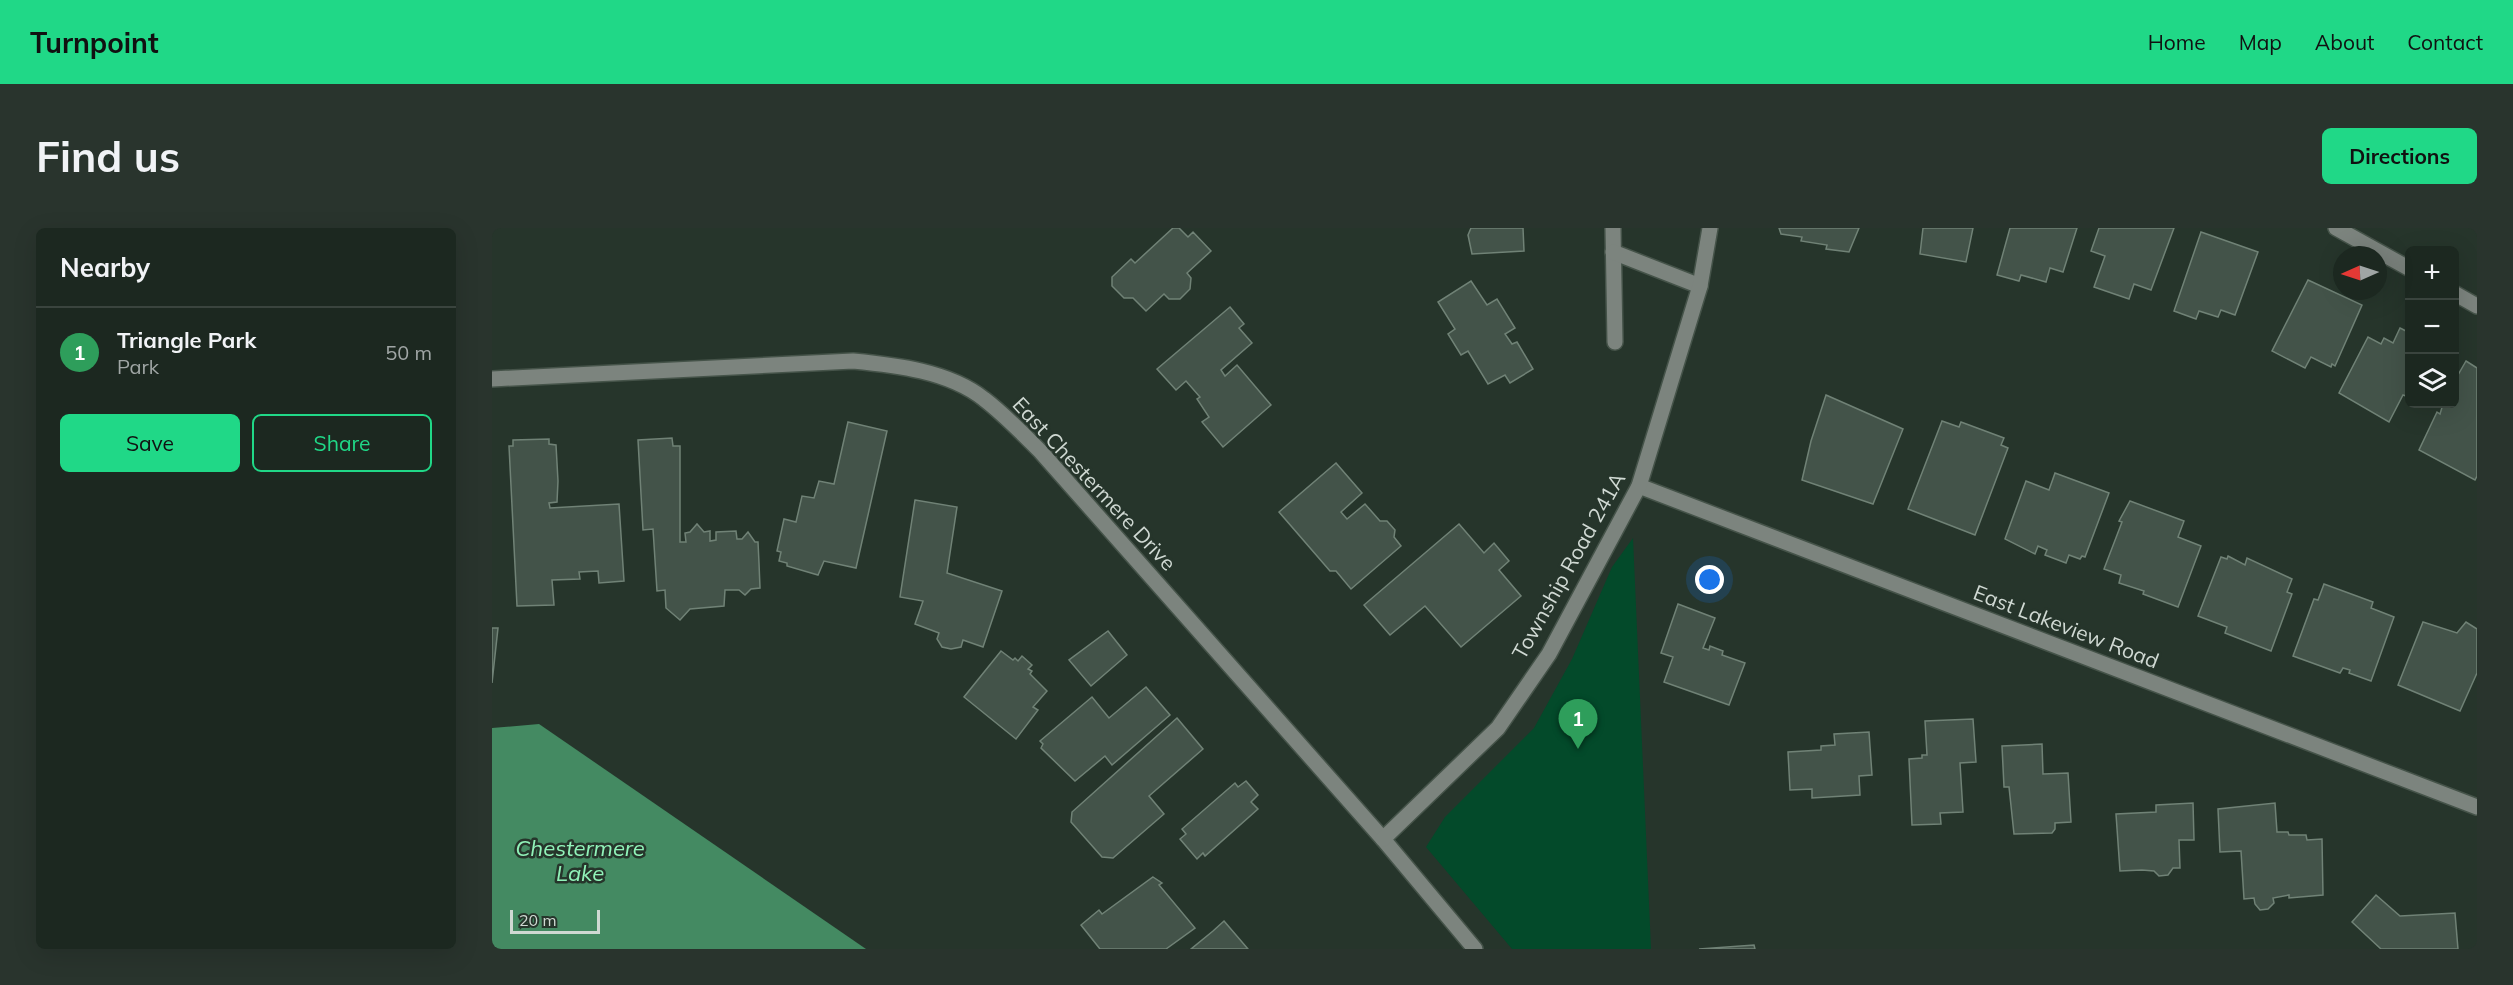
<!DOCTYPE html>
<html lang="en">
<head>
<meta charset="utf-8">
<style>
  :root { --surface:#1c2820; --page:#29342d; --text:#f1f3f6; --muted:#a0a6a5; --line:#3a443e; --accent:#20d887 }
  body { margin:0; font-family:Mulish,sans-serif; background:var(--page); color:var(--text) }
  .controls { position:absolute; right:18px; top:18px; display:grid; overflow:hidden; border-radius:9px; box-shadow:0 6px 24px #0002 }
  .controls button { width:54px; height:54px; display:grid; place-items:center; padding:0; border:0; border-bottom:2px solid var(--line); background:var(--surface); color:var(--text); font:30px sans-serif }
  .compass { position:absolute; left:1841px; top:18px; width:54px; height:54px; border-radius:50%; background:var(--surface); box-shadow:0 6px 24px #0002; rotate:267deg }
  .scale { position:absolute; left:18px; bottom:15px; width:90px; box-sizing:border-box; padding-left:6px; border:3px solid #d0d9d3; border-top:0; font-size:16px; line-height:21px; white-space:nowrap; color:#d0d9d3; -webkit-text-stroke:4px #26352b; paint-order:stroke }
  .you { position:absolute; left:1218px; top:352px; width:21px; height:21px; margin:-15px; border:4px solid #fff; border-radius:50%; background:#1a73e8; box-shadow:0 0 0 9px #1a73e833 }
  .badge { display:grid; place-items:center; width:39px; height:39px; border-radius:50%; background:var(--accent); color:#fff; font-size:20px; font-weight:700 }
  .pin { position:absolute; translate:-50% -50px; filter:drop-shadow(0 2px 3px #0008) }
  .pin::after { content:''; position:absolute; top:32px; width:21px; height:18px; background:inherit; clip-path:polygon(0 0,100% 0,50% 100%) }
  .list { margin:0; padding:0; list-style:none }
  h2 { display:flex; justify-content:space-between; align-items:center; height:78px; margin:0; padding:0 24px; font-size:26px }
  h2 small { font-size:20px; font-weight:400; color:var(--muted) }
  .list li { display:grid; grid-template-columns:39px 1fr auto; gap:18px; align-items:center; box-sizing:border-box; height:90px; padding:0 24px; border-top:2px solid var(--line) }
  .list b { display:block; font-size:22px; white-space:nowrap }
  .list p { margin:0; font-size:20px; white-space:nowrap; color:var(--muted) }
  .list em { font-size:20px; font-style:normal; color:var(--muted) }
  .actions { display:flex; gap:12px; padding:18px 24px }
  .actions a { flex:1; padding:14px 0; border:2px solid var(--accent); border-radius:9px; text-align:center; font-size:21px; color:var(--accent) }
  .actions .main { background:var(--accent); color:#111 }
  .icon { flex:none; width:33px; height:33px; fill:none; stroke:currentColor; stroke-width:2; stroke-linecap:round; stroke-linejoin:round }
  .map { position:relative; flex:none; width:1985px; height:721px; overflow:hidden; border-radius:9px }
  header { display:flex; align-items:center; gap:36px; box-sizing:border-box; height:84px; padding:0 30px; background:var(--accent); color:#111 }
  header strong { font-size:28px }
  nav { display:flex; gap:33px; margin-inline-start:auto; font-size:21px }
  .intro { display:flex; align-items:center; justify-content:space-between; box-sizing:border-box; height:144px; padding:0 36px }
  h1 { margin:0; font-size:42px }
  .button { padding:15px 27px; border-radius:9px; background:var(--accent); color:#111; font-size:21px; font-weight:700 }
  main { display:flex; gap:36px; padding:0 36px }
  aside { flex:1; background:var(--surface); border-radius:9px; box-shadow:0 6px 24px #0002 }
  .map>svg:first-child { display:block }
</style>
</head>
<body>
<header>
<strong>Turnpoint</strong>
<nav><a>Home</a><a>Map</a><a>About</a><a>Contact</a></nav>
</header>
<div class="intro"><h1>Find us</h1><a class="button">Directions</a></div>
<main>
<aside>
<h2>Nearby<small></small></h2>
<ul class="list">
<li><span class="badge" style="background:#2e9e5b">1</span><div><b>Triangle Park</b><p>Park</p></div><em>50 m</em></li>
</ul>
<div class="actions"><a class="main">Save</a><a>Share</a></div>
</aside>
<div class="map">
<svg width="1985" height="721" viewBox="0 0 1985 721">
  <rect width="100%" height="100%" fill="#26352b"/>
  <path fill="#034a2a" d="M 1141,310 L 1159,721 L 1020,721 L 934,619 L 953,589 L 1042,500 L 1080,431 L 1120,339 Z"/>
  <path fill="#448a62" d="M 47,496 L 374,721 L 0,721 L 0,500 Z"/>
  <g fill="#435349" stroke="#708276" stroke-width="1.5">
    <path d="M 681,0 L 687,0 L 696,9 L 701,4 L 719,23 L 695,45 L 699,50 L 698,61 L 688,71 L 677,71 L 672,66 L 654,83 L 641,70 L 632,70 L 620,58 L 620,49 L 639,31 L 643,35 Z"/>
    <path d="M 979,0 L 1031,0 L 1032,23 L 980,26 L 976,7 Z"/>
    <path d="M 1287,0 L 1367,0 L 1357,24 L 1334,21 L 1335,17 L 1309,13 L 1310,9 L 1289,6 Z"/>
    <path d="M 1431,0 L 1481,0 L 1474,34 L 1428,26 Z"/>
    <path d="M 1518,0 L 1585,0 L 1571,44 L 1558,40 L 1554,54 L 1529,47 L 1527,53 L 1505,47 Z"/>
    <path d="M 1607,0 L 1682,0 L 1659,62 L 1642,56 L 1637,71 L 1602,59 L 1613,28 L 1599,23 Z"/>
    <path d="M 1709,4 L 1766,24 L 1743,87 L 1729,82 L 1726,89 L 1707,83 L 1704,91 L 1682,83 Z"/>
    <path d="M 1816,52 L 1870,77 L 1843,138 L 1840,136 L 1839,139 L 1819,129 L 1813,140 L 1780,123 Z"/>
    <path d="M 979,53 L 995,77 L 1005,71 L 1023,100 L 1013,106 L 1020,116 L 1025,114 L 1041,141 L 1018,155 L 1013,147 L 996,156 L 976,123 L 969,127 L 956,106 L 963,101 L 946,74 Z"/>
    <path d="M 738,79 L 752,96 L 747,100 L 760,115 L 729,142 L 733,148 L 745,137 L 779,177 L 731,219 L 710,194 L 717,189 L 705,171 L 708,169 L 694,153 L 684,162 L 665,141 Z"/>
    <path d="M 1908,100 L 1918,105 L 1918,161 L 1914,168 L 1911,167 L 1897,194 L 1847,165 L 1876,109 L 1889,116 L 1892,110 L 1901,115 Z"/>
    <path d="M 1974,133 L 1985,140 L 1985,248 L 1983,252 L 1927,222 L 1945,184 L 1948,186 L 1951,176 L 1962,176 L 1962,154 Z"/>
    <path d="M 1334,167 L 1411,201 L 1381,276 L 1310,252 L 1319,213 Z"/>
    <path d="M 1450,193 L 1467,199 L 1469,194 L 1512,210 L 1509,217 L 1516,220 L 1483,307 L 1416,281 Z"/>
    <path d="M 356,194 L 395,203 L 364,340 L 332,333 L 326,347 L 295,338 L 295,335 L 287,333 L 289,324 L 285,323 L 292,291 L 304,294 L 310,268 L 322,270 L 327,253 L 342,256 Z"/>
    <path d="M 180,210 L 181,218 L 188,218 L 188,314 L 194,314 L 193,305 L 198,304 L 205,296 L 212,304 L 218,303 L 218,313 L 224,312 L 224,304 L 244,303 L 245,311 L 250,311 L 256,304 L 263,314 L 266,314 L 267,335 L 268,360 L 259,361 L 253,367 L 247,362 L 233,362 L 232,378 L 198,381 L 188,392 L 174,380 L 173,362 L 165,363 L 161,301 L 151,302 L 146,212 Z"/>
    <path d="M 57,211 L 57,216 L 64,217 L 66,253 L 65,274 L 57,275 L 58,280 L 127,276 L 132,353 L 107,355 L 106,343 L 87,344 L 88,351 L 60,352 L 62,377 L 25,378 L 17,218 L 21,218 L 21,212 Z"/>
    <path d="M 844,235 L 870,265 L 849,284 L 855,291 L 873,276 L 888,293 L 895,293 L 903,302 L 902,309 L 909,318 L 859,361 L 844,343 L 838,343 L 787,284 Z"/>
    <path d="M 1563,245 L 1617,265 L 1593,329 L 1590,328 L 1588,331 L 1577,327 L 1574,335 L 1553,327 L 1555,322 L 1546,318 L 1543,326 L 1513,311 L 1534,253 L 1557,262 Z"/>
    <path d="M 423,272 L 465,279 L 455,345 L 510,363 L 491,419 L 471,412 L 469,419 L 459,421 L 450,419 L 445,411 L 447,405 L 423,396 L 431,373 L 408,369 Z"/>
    <path d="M 1638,273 L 1692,293 L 1686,309 L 1709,318 L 1686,379 L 1651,366 L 1652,363 L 1627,355 L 1629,347 L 1612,341 L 1630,294 L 1627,293 Z"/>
    <path d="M 967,296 L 992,325 L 1002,315 L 1017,333 L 1007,342 L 1029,368 L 969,419 L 933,378 L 898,407 L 872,377 Z"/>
    <path d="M 1736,328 L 1753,337 L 1755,330 L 1800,351 L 1795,364 L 1800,366 L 1779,423 L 1733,405 L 1735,399 L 1706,388 L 1729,329 L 1735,331 Z"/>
    <path d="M 1832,356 L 1881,374 L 1879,380 L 1902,389 L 1879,453 L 1857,445 L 1858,442 L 1851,440 L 1848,445 L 1801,428 L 1822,371 L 1826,372 Z"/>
    <path d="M 1186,376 L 1223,390 L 1211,420 L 1217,422 L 1218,418 L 1231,423 L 1230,427 L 1253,435 L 1237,477 L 1172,454 L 1181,429 L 1169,425 Z"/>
    <path d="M 1931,394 L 1965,405 L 1974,394 L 1985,401 L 1985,445 L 1968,483 L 1906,457 Z"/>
    <path d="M 0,400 L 6,400 L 0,455 Z"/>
    <path d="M 616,403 L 635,427 L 599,458 L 577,432 Z"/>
    <path d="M 509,423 L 521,432 L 523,430 L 526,433 L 530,428 L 540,437 L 536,441 L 540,443 L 538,446 L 555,463 L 541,479 L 546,482 L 524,511 L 472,469 Z"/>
    <path d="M 654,459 L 678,487 L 620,537 L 613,528 L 583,553 L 549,520 L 551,516 L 548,513 L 600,469 L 617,490 Z"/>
    <path d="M 685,490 L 711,521 L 657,568 L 672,586 L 621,630 L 610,629 L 579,594 L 580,584 Z"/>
    <path d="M 1481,491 L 1484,534 L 1468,535 L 1471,584 L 1448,585 L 1449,596 L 1420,597 L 1417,531 L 1430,530 L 1430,527 L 1435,527 L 1433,493 Z"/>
    <path d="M 1377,504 L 1380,547 L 1367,548 L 1368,567 L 1320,570 L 1320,561 L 1298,562 L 1296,524 L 1329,522 L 1329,518 L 1343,517 L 1342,506 Z"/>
    <path d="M 1550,516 L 1551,546 L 1576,545 L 1579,594 L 1563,595 L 1563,601 L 1560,605 L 1522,606 L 1517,559 L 1512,559 L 1510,518 Z"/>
    <path d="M 754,553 L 766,567 L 759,574 L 766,581 L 713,628 L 711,625 L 705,631 L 688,611 L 694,606 L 690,601 L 743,555 L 746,559 Z"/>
    <path d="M 1701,575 L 1702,612 L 1687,612 L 1688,640 L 1681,640 L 1676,647 L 1667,648 L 1662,643 L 1650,642 L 1628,643 L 1624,586 L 1664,584 L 1664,577 Z"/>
    <path d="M 1783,575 L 1785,604 L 1796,604 L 1797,607 L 1814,607 L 1815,612 L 1830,611 L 1831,667 L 1797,670 L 1797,667 L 1781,670 L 1782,675 L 1776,681 L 1768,682 L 1763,676 L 1762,670 L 1752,671 L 1749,623 L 1728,624 L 1726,581 Z"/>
    <path d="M 661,649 L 670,655 L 667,657 L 703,700 L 674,721 L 608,721 L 589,697 L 607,682 L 610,686 Z"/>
    <path d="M 1884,667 L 1908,688 L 1963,685 L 1966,721 L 1889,721 L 1860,694 Z"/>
    <path d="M 732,693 L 756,721 L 699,721 L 721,703 Z"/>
    <path d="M 1262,717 L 1263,721 L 1207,721 Z"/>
  </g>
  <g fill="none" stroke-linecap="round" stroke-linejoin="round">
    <defs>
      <g id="minor">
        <path d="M 1121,0 L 1123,114"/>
        <path d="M 1844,0 L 1918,41"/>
        <path d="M 1121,24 L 1208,58"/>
        <path d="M 1962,65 L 1985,78"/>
        <path d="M 0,151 L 361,133 C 403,137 457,143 492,171 C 513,187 531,206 549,224 L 891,611 L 983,721"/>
        <path d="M 1147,258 L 1985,579"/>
        <path d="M 891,611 L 1006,500 L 1057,426 L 1147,258 L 1208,58 L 1218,0"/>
      </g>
    </defs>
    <use href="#minor" stroke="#455349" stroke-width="18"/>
    <use href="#minor" stroke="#7c847e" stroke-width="15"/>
  </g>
  <g text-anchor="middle" stroke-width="5" stroke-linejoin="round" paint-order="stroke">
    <g font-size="21" fill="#d0d9d3" stroke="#26352b">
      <text transform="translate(602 256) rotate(47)" y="7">East Chestermere Drive</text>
      <text transform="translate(1077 338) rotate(-61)" y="7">Township Road 241A</text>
      <text transform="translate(1574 399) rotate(21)" y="7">East Lakeview Road</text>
    </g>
    <g font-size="22" font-style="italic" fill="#91f3b9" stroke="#26352b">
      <text x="88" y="628">Chestermere<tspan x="88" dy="25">Lake</tspan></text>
    </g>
  </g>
</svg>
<div class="controls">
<button>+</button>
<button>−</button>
<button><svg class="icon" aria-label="layers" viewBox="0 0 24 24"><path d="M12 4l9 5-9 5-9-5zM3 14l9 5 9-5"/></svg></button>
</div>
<svg class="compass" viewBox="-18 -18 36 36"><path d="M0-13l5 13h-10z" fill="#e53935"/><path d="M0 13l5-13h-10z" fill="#a0a6a5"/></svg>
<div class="scale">20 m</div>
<div class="you"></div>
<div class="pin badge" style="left:1086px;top:521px;background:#2e9e5b">1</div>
</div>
</main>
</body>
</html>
